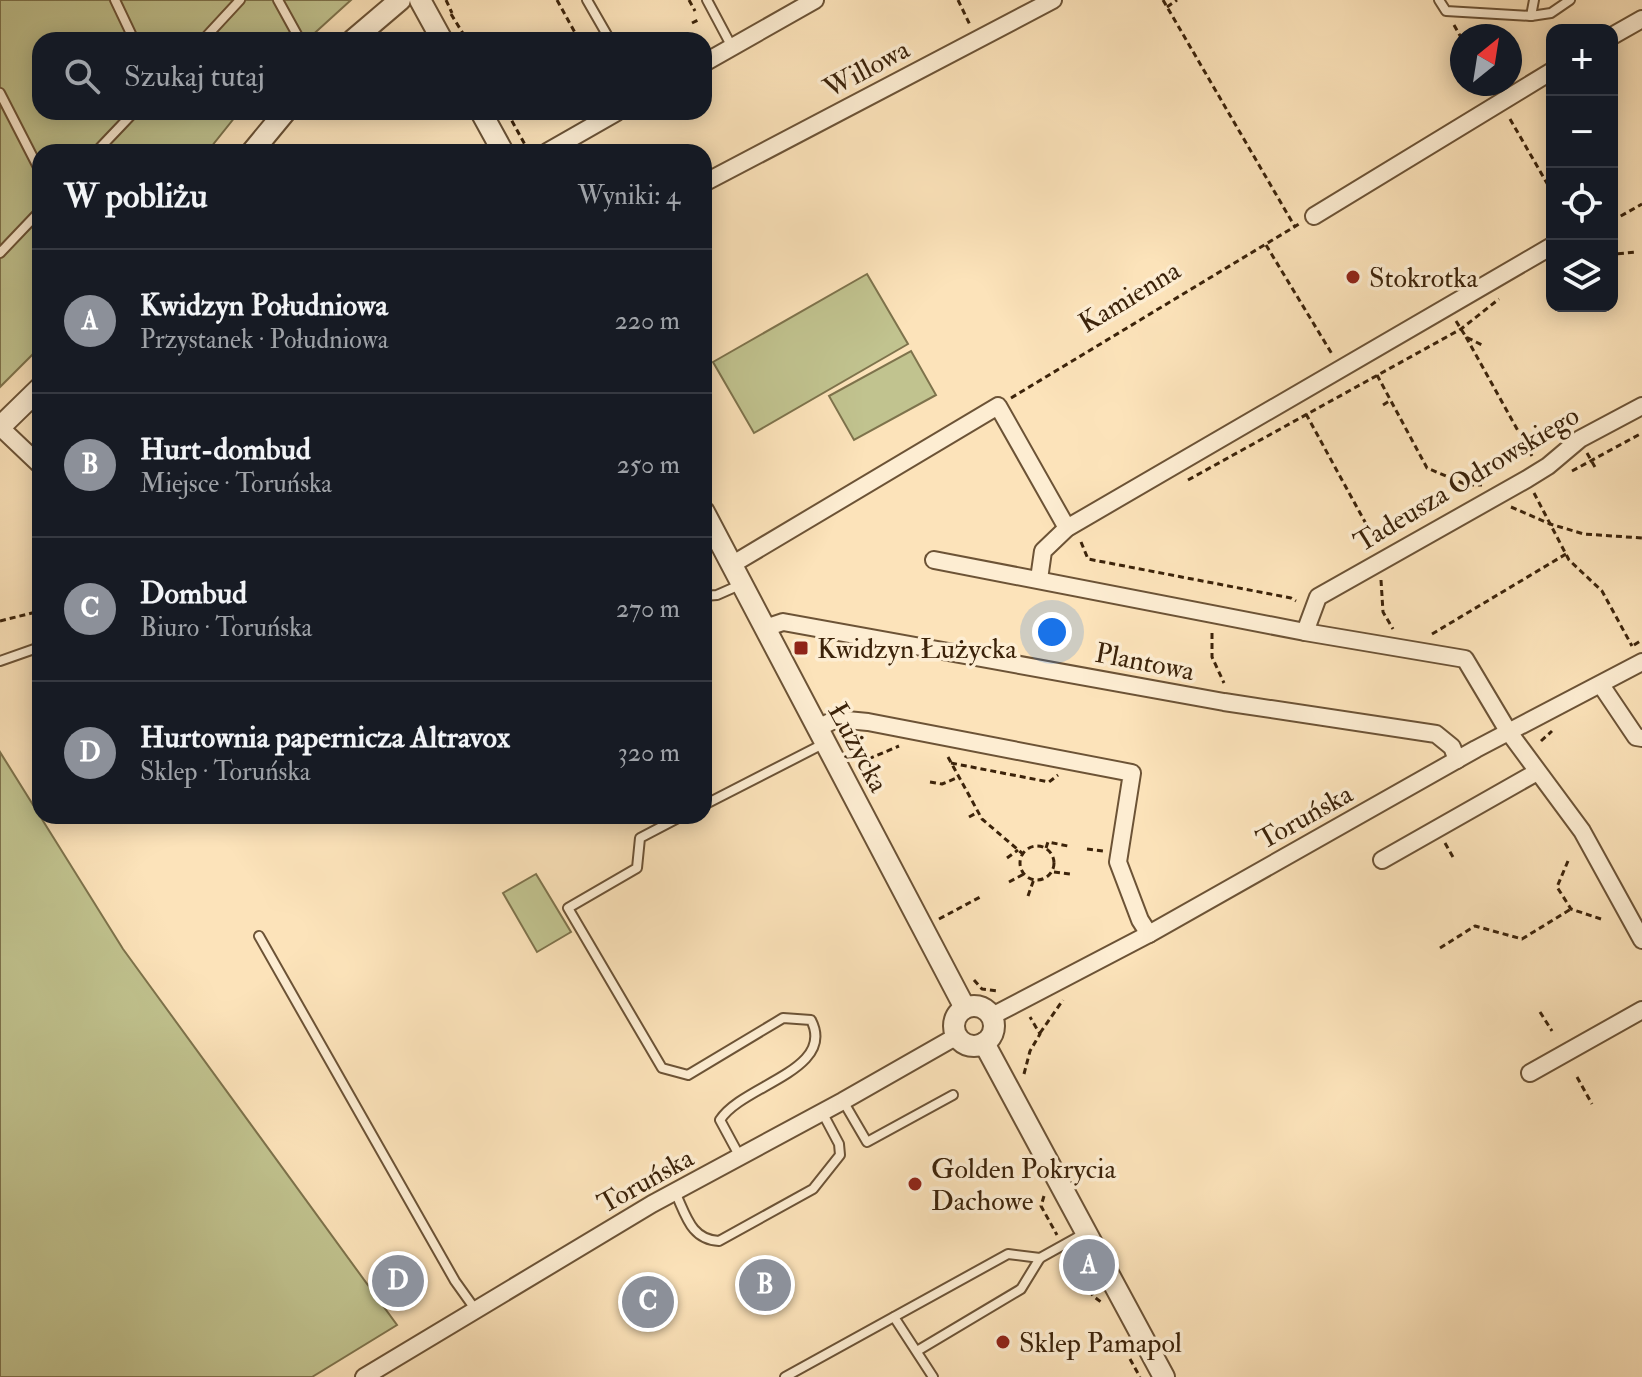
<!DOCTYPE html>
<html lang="pl">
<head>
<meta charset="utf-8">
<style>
  :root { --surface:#171b24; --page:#242831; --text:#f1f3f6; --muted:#9ea1a6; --line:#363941; --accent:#8c9099 }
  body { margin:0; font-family:"IM FELL Double Pica",serif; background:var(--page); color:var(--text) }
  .controls { position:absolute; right:24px; top:24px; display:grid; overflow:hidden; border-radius:16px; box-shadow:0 4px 20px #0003 }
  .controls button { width:72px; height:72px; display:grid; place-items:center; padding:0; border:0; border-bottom:2px solid var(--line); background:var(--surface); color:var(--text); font:40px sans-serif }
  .compass { position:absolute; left:1450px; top:24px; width:72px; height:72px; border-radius:50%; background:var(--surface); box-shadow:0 4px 20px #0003; rotate:30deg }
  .you { position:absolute; left:1052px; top:632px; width:28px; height:28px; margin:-20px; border:6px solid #fff; border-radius:50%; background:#1a73e8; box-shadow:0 0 0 12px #1a73e833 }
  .badge { display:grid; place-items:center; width:52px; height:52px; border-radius:50%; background:var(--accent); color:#fff; font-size:26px; font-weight:700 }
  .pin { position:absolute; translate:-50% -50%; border:4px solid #fff; box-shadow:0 2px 8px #0006 }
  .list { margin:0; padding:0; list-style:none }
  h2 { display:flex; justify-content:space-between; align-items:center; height:104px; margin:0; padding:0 32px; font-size:34px }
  h2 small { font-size:26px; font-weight:400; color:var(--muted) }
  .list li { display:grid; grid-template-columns:52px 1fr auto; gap:24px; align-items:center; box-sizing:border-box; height:144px; padding:0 32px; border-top:2px solid var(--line) }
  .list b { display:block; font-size:30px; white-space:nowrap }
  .list p { margin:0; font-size:26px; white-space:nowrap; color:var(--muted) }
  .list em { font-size:26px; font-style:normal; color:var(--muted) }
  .icon { flex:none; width:44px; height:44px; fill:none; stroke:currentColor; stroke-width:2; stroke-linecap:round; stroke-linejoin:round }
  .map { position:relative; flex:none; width:1642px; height:1377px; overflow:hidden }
  .search { position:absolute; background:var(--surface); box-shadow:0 4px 20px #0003; left:32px; top:32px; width:680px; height:88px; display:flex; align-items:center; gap:20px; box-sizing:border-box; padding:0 28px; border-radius:24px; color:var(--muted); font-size:30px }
  .panel { position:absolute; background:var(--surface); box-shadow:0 4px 20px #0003; left:32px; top:144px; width:680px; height:680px; border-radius:24px }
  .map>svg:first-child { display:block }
</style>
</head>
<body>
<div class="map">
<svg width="1642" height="1377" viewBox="0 0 1642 1377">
  <rect width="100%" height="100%" fill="#fce3ba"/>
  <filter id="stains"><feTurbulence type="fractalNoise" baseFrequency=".0025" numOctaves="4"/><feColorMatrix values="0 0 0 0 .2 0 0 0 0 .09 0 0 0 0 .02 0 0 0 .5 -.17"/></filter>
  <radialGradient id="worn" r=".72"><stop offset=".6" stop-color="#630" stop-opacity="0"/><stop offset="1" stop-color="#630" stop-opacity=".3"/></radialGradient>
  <g fill="#c1c38f" stroke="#7e734c" stroke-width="2">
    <path d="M 0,0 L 351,0 L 307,40 L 40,40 L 40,112 L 239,112 L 207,152 L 40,152 L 40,347 L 0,387 Z"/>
    <path d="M 867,274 L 908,344 L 754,433 L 713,362 Z"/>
    <path d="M 911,351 L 936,395 L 854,440 L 829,396 Z"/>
    <path d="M 0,752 L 123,949 L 397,1325 L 312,1377 L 0,1377 Z"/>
    <path d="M 536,874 L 571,932 L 537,952 L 503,893 Z"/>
  </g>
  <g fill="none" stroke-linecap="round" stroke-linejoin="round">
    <defs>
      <g id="service">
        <path d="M 115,0 L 134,40"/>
        <path d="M 278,0 L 300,40"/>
        <path d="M 587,0 L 610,40"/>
        <path d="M 707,0 L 732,47"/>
        <path d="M 1439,0 L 1446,11 L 1531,16 L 1551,13 L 1570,0"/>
        <path d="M 1531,16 L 1534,0"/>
        <path d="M 203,40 L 240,0"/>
        <path d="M 0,93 L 40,171"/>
        <path d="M 96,152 L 134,112"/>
        <path d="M 0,253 L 40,211"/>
        <path d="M 704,596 L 717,595 L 742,584"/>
        <path d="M 0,661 L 40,647"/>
        <path d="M 704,805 L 825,743"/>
        <path d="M 682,816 L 640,838 L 637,868 L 568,908 L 662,1068 L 688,1075 L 783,1018 L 811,1020 C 837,1070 742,1085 720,1120 L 740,1157"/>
        <path d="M 259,936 L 455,1281 L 475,1309"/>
        <path d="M 843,1101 L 867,1142 L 953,1095"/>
        <path d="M 675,1192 C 686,1215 691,1240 719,1241 L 813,1189 L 840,1155 L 839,1144 L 822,1112"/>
        <path d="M 894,1317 L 933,1377"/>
        <path d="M 917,1351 L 1021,1289 L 1040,1258 L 1085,1233"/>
        <path d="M 785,1377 L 1008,1254 L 1040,1258"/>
      </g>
      <g id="minor">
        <path d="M 1612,36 L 1642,19"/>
        <path d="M 704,63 L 815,0"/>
        <path d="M 547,152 L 617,112"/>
        <path d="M 704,183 L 1053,0"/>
        <path d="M 1314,216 L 1552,71"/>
        <path d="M 0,427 L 40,465"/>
        <path d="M 934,560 L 1305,632 L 1465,659 L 1508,731 L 1582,831 L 1642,940"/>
        <path d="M 733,564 L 998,406 L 1067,528"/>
        <path d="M 1039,579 L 1043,551 L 1067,528 L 1552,246"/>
        <path d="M 765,628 L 783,622 L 1224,702 L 1436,734 L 1452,747 L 1457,760"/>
        <path d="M 1305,632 L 1318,597 L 1527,479 L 1548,466 L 1580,439 L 1642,406"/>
        <path d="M 1601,685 L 1636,737 L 1642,738"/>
        <path d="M 818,728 L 836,719 L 868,722 L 1132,773 L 1118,862 L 1140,920 L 1149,934"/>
        <path d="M 1382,860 L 1537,772"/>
        <path d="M 992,1016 L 1149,934 L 1476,749 L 1642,662"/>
        <path d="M 1530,1073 L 1642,1010"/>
        <path d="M 364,1377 L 652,1204 L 843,1101 L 957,1036"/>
      </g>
      <g id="tertiary">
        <path d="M 420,0 L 442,40"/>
        <path d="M 353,40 L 400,0"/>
        <path d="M 481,112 L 503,152"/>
        <path d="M 252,152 L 285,112"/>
        <path d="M 0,427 L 40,388"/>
        <path d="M 704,512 L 965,1008"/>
        <circle cx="974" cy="1026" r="20"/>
        <path d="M 984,1043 L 1164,1377"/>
      </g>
    </defs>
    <use href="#service" stroke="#6c5336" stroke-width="12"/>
    <use href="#minor" stroke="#6c5336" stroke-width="20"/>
    <use href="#tertiary" stroke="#6c5336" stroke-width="24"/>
    <g stroke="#3c230a" stroke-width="3" stroke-dasharray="6 4" stroke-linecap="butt">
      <path d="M 446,0 L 452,13"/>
      <path d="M 557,0 L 579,40"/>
      <path d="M 689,0 L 695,11"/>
      <path d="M 958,0 L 970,25"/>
      <path d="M 1163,0 L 1295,227"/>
      <path d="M 1167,7 L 1177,0"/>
      <path d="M 451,14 L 467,40"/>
      <path d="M 692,23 L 700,19"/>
      <path d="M 1454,25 L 1462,39"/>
      <path d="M 389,36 L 417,35"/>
      <path d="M 507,112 L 529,152"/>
      <path d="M 1510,119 L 1552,192"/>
      <path d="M 1612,221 L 1642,204"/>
      <path d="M 1266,245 L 1332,354"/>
      <path d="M 1612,247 L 1616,254 L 1637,252"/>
      <path d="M 1456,321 L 1466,337 L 1482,345"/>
      <path d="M 1466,337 L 1532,456"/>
      <path d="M 1377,375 L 1427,468 L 1467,485 L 1482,485"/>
      <path d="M 1011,398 L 1299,224"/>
      <path d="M 1383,405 L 1391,400"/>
      <path d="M 1306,414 L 1377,544"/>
      <path d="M 1587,453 L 1595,467"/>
      <path d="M 1572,471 L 1642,433"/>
      <path d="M 1188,480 L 1461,329 L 1499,299"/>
      <path d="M 704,481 L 710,493"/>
      <path d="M 1534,493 L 1569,560 L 1602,591 L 1632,646"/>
      <path d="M 1511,507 L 1550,524 L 1584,534 L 1642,538"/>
      <path d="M 1081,542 L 1088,559 L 1291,598 L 1296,601"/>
      <path d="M 1381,580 L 1383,612 L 1393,629"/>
      <path d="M 0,621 L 40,611"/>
      <path d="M 1212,633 L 1212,657 L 1224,683"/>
      <path d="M 1432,634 L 1566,554"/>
      <path d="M 1634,645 L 1642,640"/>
      <path d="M 1541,741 L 1552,731"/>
      <path d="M 948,757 L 982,819 L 1023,854"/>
      <path d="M 859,763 L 899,746"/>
      <path d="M 951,763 L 1049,782 L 1058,775"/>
      <path d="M 930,782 L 942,784 L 959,777"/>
      <path d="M 969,817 L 978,812"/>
      <path d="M 1445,843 L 1453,857"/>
      <circle cx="1037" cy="863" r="17"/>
      <path d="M 1046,848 L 1048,842 L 1068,846"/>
      <path d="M 1087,849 L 1103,851"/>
      <path d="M 1007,858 L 1018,850"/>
      <path d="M 1568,861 L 1557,887 L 1571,909 L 1601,919"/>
      <path d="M 1054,872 L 1070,874"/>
      <path d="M 1009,882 L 1024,874"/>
      <path d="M 1028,896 L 1034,879"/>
      <path d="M 939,919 L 982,896"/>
      <path d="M 1440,948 L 1475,926 L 1522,939 L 1571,909"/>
      <path d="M 974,980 L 982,989 L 998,991"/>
      <path d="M 1540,1012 L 1552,1031"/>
      <path d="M 1040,1033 L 1063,1000"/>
      <path d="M 1024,1074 L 1030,1051 L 1040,1034 L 1030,1017"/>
      <path d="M 1577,1077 L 1592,1104"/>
      <path d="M 1044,1196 L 1041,1206 L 1057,1235"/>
      <path d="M 1069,1256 L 1093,1296 L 1101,1302"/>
      <path d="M 1130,1359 L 1140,1377"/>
    </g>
    <use href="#service" stroke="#fdedd2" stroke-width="8"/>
    <use href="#minor" stroke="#fdedd2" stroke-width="16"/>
    <use href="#tertiary" stroke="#fdedd2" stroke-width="20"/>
  </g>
  <g fill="#8f2418" stroke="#fdedd2" stroke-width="3">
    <circle cx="1353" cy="277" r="8"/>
    <rect x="793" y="640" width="16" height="16" rx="4"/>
    <circle cx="915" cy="1184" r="8"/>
    <circle cx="1003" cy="1342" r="8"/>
  </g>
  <g text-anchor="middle" stroke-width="7" stroke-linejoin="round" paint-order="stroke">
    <g font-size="28" fill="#3c230a" stroke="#fdedd2">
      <text transform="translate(866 68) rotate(-28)" y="10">Willowa</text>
      <text transform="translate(1129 296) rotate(-31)" y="10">Kamienna</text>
      <text transform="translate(1466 478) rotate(-31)" y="10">Tadeusza Odrowskiego</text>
      <text transform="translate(1145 661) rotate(11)" y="10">Plantowa</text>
      <text transform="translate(859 747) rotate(62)" y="10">Łużycka</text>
      <text transform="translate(1304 816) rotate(-29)" y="10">Toruńska</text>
      <text transform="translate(645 1180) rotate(-29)" y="10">Toruńska</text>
    </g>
    <g font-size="28" fill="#3c230a" stroke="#fdedd2" text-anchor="start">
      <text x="1369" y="287">Stokrotka</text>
      <text x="817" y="658">Kwidzyn Łużycka</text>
      <text x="931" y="1178">Golden Pokrycia<tspan x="931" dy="32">Dachowe</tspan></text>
      <text x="1019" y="1352">Sklep Pamapol</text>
    </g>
  </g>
  <rect width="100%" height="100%" filter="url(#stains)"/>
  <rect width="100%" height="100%" fill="url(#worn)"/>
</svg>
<div class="controls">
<button>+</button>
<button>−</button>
<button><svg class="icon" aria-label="locate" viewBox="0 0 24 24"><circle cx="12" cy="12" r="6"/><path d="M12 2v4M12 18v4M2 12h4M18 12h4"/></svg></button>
<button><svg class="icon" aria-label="layers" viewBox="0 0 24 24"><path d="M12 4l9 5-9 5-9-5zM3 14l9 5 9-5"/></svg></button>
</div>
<svg class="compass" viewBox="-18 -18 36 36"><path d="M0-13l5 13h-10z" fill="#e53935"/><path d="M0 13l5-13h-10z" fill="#9ea1a6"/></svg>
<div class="you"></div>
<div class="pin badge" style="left:1089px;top:1265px">A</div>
<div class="pin badge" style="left:765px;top:1285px">B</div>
<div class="pin badge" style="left:648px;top:1302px">C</div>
<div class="pin badge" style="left:398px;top:1281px">D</div>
<div class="search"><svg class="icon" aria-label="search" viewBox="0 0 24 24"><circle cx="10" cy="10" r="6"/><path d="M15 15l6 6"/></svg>Szukaj tutaj</div>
<section class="panel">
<h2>W pobliżu<small>Wyniki: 4</small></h2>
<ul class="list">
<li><span class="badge">A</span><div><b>Kwidzyn Południowa</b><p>Przystanek · Południowa</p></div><em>220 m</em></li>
<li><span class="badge">B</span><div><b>Hurt-dombud</b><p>Miejsce · Toruńska</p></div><em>250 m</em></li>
<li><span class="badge">C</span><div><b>Dombud</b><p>Biuro · Toruńska</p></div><em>270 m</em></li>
<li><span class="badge">D</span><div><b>Hurtownia papernicza Altravox</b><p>Sklep · Toruńska</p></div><em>320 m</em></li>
</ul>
</section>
</div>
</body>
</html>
